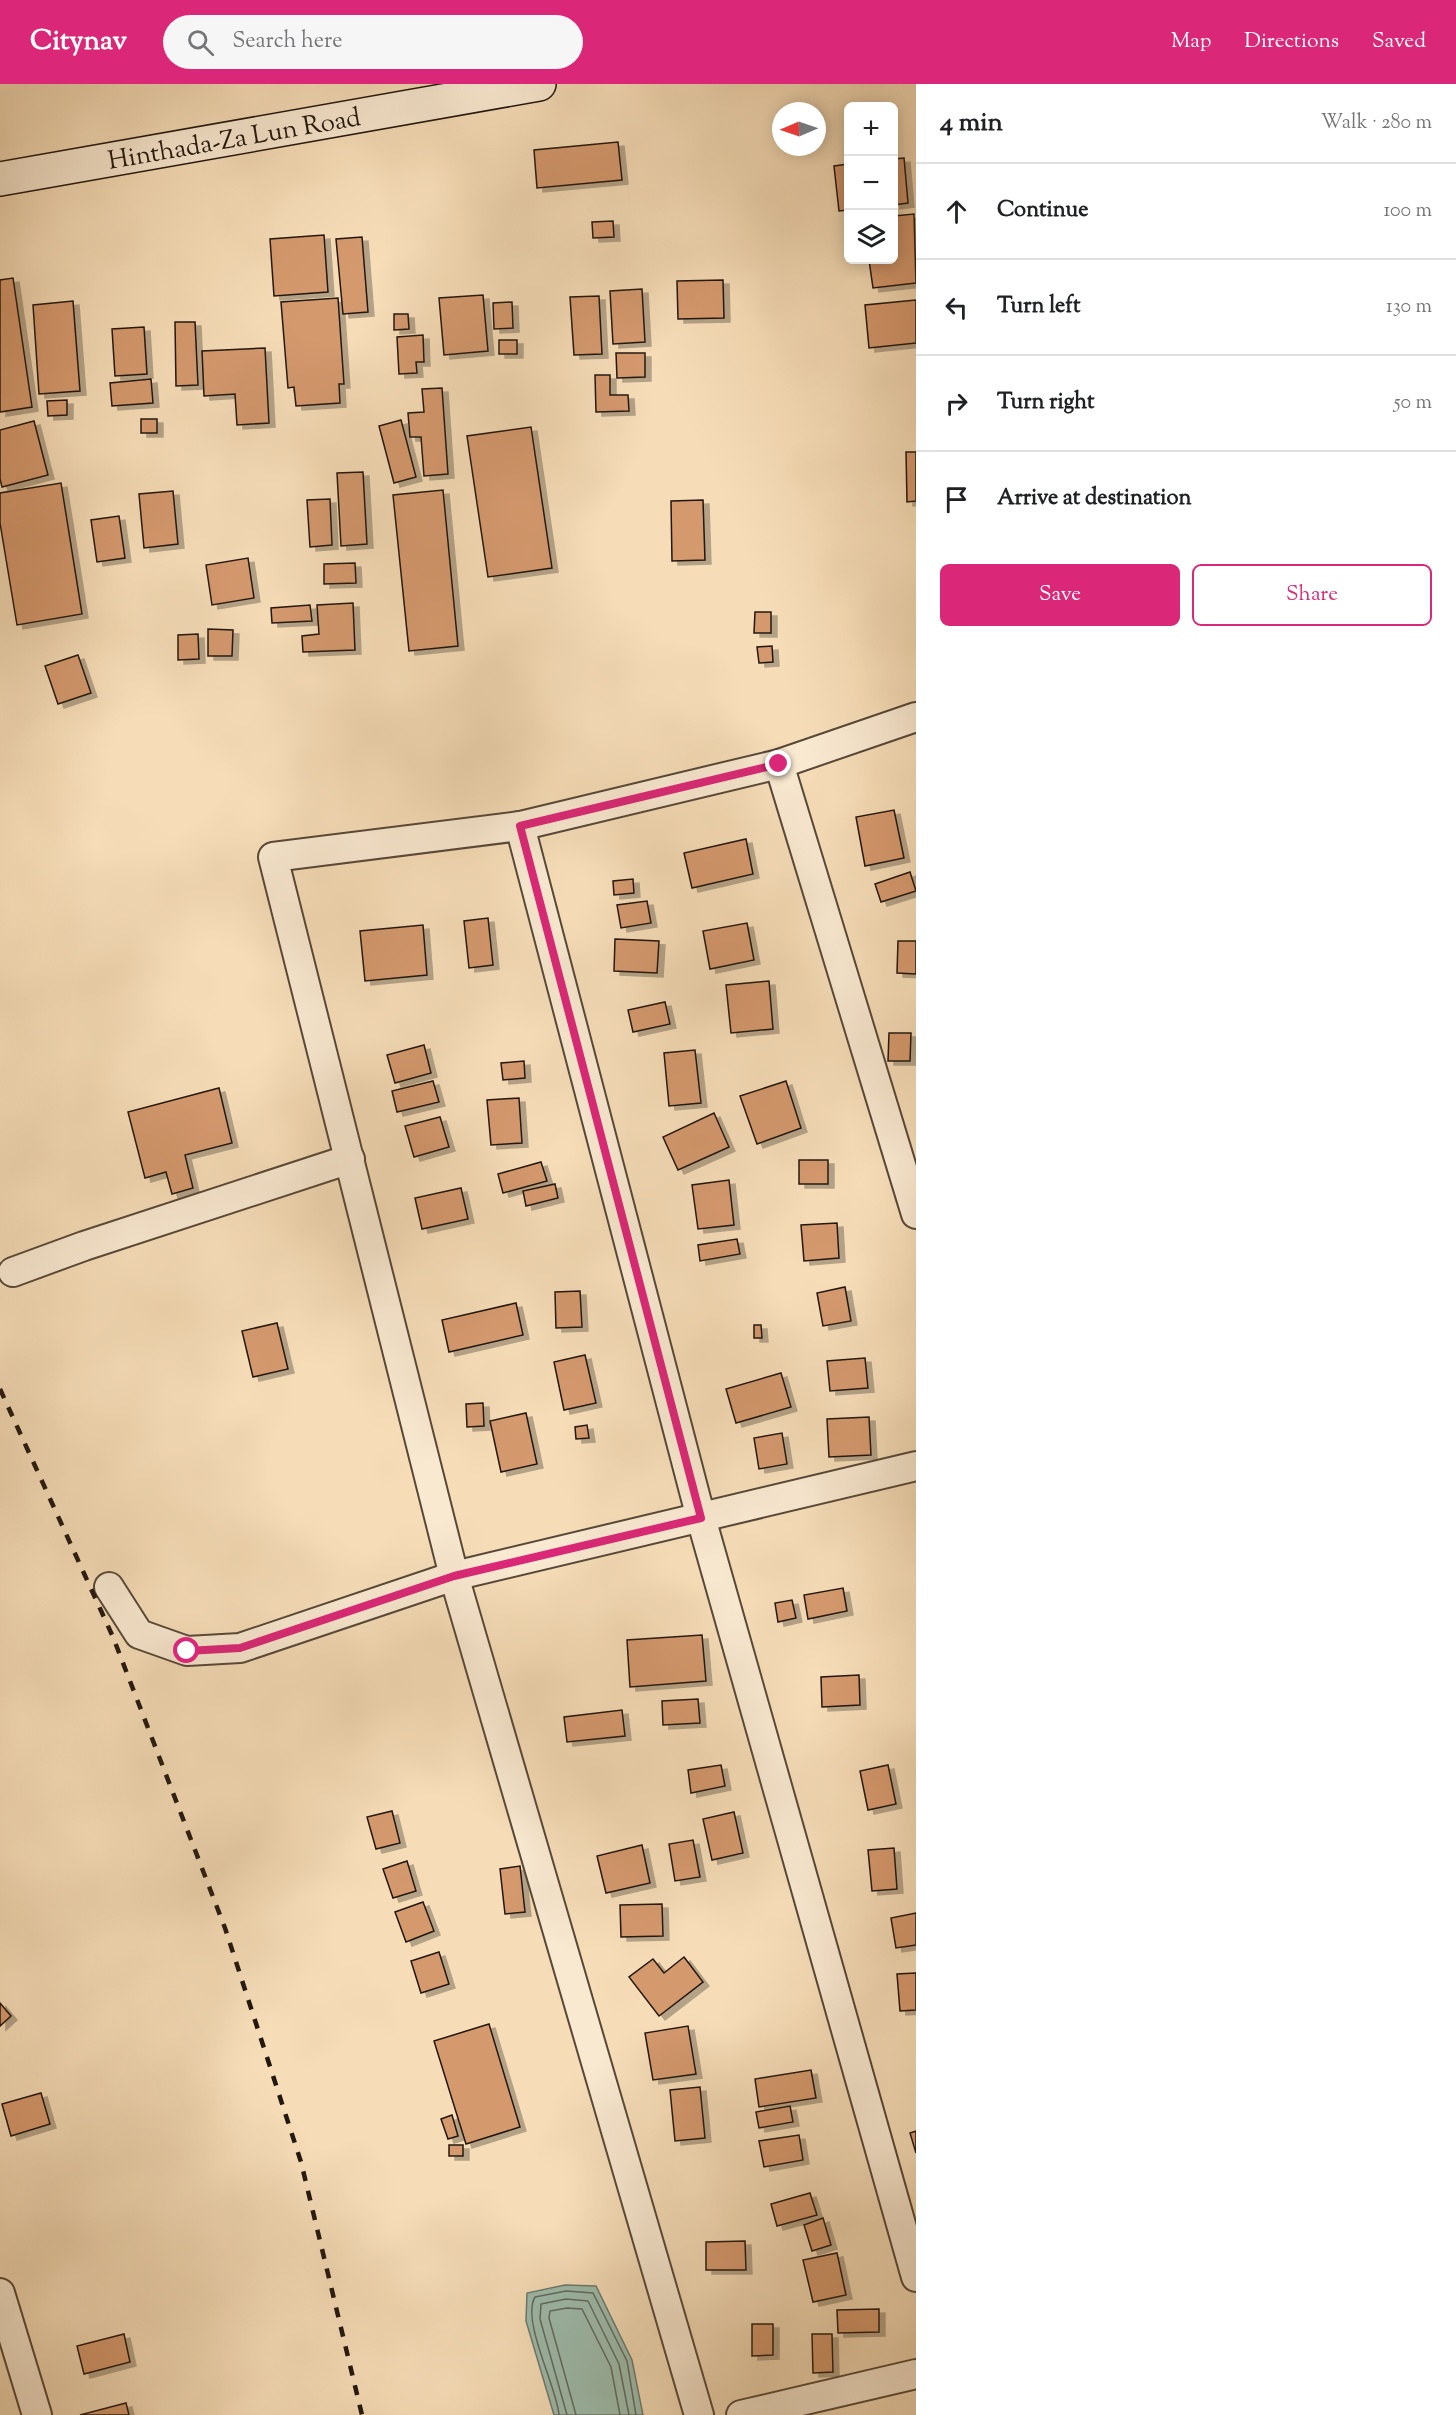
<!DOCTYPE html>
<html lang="en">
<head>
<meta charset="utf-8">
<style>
  :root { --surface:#fff; --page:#f6f6f6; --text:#202124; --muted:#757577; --line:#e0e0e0; --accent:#db2777 }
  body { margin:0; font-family:"Sorts Mill Goudy",serif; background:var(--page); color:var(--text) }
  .controls { position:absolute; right:18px; top:18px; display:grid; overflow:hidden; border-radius:9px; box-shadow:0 3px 15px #0003 }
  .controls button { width:54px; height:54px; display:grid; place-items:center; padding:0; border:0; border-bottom:2px solid var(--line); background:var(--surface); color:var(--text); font:30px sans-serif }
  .compass { position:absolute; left:772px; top:18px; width:54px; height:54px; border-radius:50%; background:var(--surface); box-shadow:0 3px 15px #0003; rotate:268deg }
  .stop { position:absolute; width:18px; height:18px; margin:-14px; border:4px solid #db2777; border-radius:50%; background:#fff }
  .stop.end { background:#db2777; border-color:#fff; box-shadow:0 2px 6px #0008 }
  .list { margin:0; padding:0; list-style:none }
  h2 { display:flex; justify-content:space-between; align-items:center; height:78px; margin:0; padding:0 24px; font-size:26px }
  h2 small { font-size:20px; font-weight:400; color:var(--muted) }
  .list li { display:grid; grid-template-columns:39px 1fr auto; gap:18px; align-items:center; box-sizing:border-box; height:96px; padding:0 24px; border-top:2px solid var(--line) }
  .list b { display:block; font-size:22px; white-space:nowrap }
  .list em { font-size:20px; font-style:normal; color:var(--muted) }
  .actions { display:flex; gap:12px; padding:18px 24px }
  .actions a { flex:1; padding:14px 0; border:2px solid var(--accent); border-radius:9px; text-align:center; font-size:21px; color:var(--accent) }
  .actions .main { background:var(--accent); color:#fff }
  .icon { flex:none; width:33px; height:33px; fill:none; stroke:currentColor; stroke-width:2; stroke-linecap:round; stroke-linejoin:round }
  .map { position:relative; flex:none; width:916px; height:2331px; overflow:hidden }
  header { display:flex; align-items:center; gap:36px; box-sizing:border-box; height:84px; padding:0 30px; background:var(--accent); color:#fff }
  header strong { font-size:28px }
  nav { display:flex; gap:33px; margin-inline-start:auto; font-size:21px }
  .search { width:420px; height:54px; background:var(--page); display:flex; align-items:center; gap:15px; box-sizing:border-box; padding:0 21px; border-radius:33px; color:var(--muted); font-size:22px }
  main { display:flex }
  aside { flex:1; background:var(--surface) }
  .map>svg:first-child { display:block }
</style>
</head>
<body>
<header>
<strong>Citynav</strong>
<div class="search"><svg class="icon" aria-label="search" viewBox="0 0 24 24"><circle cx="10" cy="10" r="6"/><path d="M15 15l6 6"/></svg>Search here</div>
<nav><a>Map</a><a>Directions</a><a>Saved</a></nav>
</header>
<main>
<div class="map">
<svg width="916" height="2331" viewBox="0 0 916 2331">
  <defs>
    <filter id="shadow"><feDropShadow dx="6" dy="4" stdDeviation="0" flood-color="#0004"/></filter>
  </defs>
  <rect width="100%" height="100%" fill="#f6ddb8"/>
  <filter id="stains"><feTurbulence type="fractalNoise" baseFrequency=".00333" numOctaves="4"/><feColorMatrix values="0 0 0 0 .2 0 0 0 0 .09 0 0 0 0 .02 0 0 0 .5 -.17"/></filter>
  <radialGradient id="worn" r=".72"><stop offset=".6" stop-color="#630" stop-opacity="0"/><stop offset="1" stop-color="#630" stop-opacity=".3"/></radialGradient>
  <path fill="#9dbcad" stroke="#6c7a6d" stroke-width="1.5" d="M 565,2201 L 596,2202 L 632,2276 L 643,2331 L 554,2331 L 526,2237 L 527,2209 Z"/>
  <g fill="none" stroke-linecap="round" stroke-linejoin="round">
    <g stroke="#606a5e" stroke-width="1.5">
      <path d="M 559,2331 C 557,2303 521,2237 535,2213 L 566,2207 L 593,2209 L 627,2277 L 636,2331"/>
      <path d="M 567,2331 L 540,2235 L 541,2220 L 566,2215 L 588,2217 L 619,2280 L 629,2331"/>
      <path d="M 576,2331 L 549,2234 L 550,2227 L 567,2224 L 582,2225 L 611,2283 L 620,2331"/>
    </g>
  </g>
  <g fill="#d5996e" stroke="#22170e" stroke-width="1.5" filter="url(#shadow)">
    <path d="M 618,58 L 622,96 L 537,104 L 534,66 Z"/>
    <path d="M 904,74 L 908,119 L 894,121 L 894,75 Z"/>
    <path d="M 848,80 L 848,126 L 839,127 L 834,82 Z"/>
    <path d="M 914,130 L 916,199 L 873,204 L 869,176 L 894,176 L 894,132 Z"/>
    <path d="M 613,137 L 614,153 L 593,154 L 592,138 Z"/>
    <path d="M 324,151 L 328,208 L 274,212 L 270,155 Z"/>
    <path d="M 362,153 L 368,228 L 343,230 L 336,155 Z"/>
    <path d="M 13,194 L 32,323 L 0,328 L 0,196 Z"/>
    <path d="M 723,196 L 724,234 L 678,235 L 677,197 Z"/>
    <path d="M 642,205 L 645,258 L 613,260 L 610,207 Z"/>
    <path d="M 483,211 L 488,267 L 444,271 L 439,214 Z"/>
    <path d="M 599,212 L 602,270 L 574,271 L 570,213 Z"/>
    <path d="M 338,214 L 344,300 L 339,300 L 340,319 L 296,322 L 294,303 L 288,304 L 281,218 Z"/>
    <path d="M 916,216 L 916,259 L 869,264 L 865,221 Z"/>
    <path d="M 73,217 L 80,307 L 39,310 L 33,221 Z"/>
    <path d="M 512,218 L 513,244 L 494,245 L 493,219 Z"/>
    <path d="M 394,230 L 408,230 L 409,245 L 394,246 Z"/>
    <path d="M 175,238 L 195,238 L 198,301 L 176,302 Z"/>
    <path d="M 144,243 L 147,290 L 115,292 L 112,245 Z"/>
    <path d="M 423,251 L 424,278 L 416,278 L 417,289 L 399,290 L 397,253 Z"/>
    <rect x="499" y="256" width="18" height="14"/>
    <path d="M 265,264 L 269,339 L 237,341 L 235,310 L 204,312 L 202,267 Z"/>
    <path d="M 616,269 L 645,269 L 645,293 L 617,294 Z"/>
    <path d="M 595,291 L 610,291 L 610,311 L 628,311 L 629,327 L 596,328 Z"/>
    <path d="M 151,295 L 153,319 L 112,322 L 110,299 Z"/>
    <path d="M 442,304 L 448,390 L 424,392 L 421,353 L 410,353 L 408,329 L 424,328 L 422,305 Z"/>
    <path d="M 67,316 L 67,331 L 48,332 L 47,317 Z"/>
    <rect x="141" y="335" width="16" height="14"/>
    <path d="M 401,336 L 416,393 L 394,399 L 379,342 Z"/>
    <path d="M 34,337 L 48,391 L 2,403 L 0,395 L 0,346 Z"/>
    <path d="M 531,343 L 552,484 L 488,493 L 467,352 Z"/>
    <path d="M 906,368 L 916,368 L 916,417 L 907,418 Z"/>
    <path d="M 363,388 L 367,460 L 341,462 L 337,389 Z"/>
    <path d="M 61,399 L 82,530 L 17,541 L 0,439 L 0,409 Z"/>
    <path d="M 443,406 L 458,562 L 409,567 L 393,411 Z"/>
    <path d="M 173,407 L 178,460 L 144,464 L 139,410 Z"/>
    <path d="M 330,415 L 332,461 L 310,463 L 307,416 Z"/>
    <path d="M 703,416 L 705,476 L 672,477 L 671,417 Z"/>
    <path d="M 119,432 L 125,474 L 97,478 L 91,436 Z"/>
    <path d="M 248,474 L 254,514 L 212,521 L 206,481 Z"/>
    <path d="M 355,479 L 356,499 L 324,500 L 324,480 Z"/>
    <path d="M 353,519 L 355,566 L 303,568 L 302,552 L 319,550 L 317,521 Z"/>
    <path d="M 310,521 L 312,537 L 272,539 L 271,524 Z"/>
    <path d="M 755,528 L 771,528 L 771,549 L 754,549 Z"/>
    <path d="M 208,545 L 233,546 L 232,572 L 208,572 Z"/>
    <path d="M 198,550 L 199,575 L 178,576 L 178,551 Z"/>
    <path d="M 772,562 L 773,578 L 759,579 L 757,563 Z"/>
    <path d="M 78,571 L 91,609 L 58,620 L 45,582 Z"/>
    <path d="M 894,726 L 904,774 L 865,782 L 856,733 Z"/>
    <path d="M 746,755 L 753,790 L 692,804 L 684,769 Z"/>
    <path d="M 910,788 L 916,807 L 881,818 L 875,800 Z"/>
    <path d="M 633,795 L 634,809 L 614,811 L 613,797 Z"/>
    <path d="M 647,817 L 651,839 L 621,844 L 617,821 Z"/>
    <path d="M 488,834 L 493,881 L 469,884 L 464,837 Z"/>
    <path d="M 747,839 L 754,876 L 710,885 L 703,847 Z"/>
    <path d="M 423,841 L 427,891 L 365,897 L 360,847 Z"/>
    <path d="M 615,855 L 659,857 L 657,889 L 614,887 Z"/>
    <path d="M 898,857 L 916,857 L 916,890 L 897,889 Z"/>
    <path d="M 769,897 L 773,945 L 731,949 L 726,901 Z"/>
    <path d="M 665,918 L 670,940 L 633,948 L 628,926 Z"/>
    <path d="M 889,949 L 911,949 L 910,977 L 888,977 Z"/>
    <path d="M 424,961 L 431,989 L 395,999 L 387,971 Z"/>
    <path d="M 695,966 L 701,1019 L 669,1022 L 664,969 Z"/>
    <path d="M 524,977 L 525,994 L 503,996 L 501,979 Z"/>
    <path d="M 433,997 L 439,1018 L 397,1028 L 392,1007 Z"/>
    <path d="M 786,997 L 801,1044 L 757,1060 L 740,1012 Z"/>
    <path d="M 219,1004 L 232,1059 L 185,1071 L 193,1104 L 172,1110 L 166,1088 L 145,1094 L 128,1028 Z"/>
    <path d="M 519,1014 L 522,1059 L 491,1061 L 487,1016 Z"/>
    <path d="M 714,1029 L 729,1063 L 678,1086 L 663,1053 Z"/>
    <path d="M 440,1033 L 449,1063 L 414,1073 L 405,1042 Z"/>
    <rect x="799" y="1076" width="29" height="24"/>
    <path d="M 541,1078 L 547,1097 L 503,1109 L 498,1090 Z"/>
    <path d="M 729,1096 L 734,1141 L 698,1145 L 692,1101 Z"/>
    <path d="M 555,1100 L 558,1114 L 526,1122 L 523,1107 Z"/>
    <path d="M 461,1104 L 468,1135 L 422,1145 L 415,1114 Z"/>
    <path d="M 837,1139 L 839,1174 L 804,1177 L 801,1141 Z"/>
    <path d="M 737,1155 L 740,1170 L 700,1177 L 698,1161 Z"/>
    <path d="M 845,1203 L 851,1237 L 823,1242 L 817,1209 Z"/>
    <path d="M 580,1207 L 582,1243 L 556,1244 L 555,1208 Z"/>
    <path d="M 516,1219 L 523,1251 L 449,1268 L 442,1236 Z"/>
    <path d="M 277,1239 L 288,1285 L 253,1293 L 242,1247 Z"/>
    <path d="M 754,1241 L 761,1241 L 762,1254 L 754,1254 Z"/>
    <path d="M 585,1271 L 596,1319 L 564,1326 L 554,1278 Z"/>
    <path d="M 865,1274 L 868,1304 L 830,1307 L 827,1277 Z"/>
    <path d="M 781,1289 L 791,1323 L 736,1339 L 726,1305 Z"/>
    <path d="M 483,1319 L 484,1342 L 467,1343 L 466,1320 Z"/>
    <path d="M 526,1329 L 537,1380 L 501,1388 L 490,1337 Z"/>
    <path d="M 869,1333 L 871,1371 L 829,1373 L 827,1335 Z"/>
    <path d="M 587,1341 L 589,1354 L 576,1355 L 575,1343 Z"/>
    <path d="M 782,1349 L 787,1380 L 759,1385 L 754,1354 Z"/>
    <path d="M 843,1504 L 847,1527 L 808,1535 L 804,1511 Z"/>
    <path d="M 792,1516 L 796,1534 L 778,1538 L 775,1519 Z"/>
    <path d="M 702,1551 L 706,1597 L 630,1603 L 627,1556 Z"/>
    <path d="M 859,1591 L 860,1621 L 822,1623 L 821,1593 Z"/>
    <path d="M 698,1615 L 700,1639 L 663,1641 L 662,1617 Z"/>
    <path d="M 622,1626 L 625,1652 L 567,1658 L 564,1633 Z"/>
    <path d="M 721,1681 L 725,1702 L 691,1709 L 688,1686 Z"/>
    <path d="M 888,1681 L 896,1720 L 868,1726 L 860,1687 Z"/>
    <path d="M 392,1727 L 400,1759 L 376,1765 L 367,1733 Z"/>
    <path d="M 734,1728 L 743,1769 L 712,1776 L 703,1735 Z"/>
    <path d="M 693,1756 L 700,1793 L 675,1797 L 669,1760 Z"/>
    <path d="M 642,1761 L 650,1799 L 606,1809 L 597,1772 Z"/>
    <path d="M 894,1764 L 897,1805 L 872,1807 L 868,1766 Z"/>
    <path d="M 407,1777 L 416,1807 L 393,1814 L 383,1785 Z"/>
    <path d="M 520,1782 L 525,1828 L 505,1830 L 500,1785 Z"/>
    <path d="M 423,1818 L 434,1847 L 406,1858 L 395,1828 Z"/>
    <path d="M 662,1820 L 663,1852 L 621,1853 L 620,1821 Z"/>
    <path d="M 916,1829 L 916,1861 L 896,1864 L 891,1834 Z"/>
    <path d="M 439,1868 L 449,1900 L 421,1909 L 411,1877 Z"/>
    <path d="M 684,1873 L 703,1898 L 659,1932 L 629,1893 L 653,1875 L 664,1889 Z"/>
    <path d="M 916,1889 L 916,1926 L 900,1927 L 897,1890 Z"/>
    <path d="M 0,1919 L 11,1932 L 0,1942 Z"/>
    <path d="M 489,1940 L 520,2043 L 466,2060 L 434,1957 Z"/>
    <path d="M 688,1942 L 696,1990 L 653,1996 L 645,1949 Z"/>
    <path d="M 811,1986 L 816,2014 L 759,2023 L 755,1995 Z"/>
    <path d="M 700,2003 L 705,2054 L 675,2057 L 670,2006 Z"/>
    <path d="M 41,2009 L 50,2040 L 11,2052 L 2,2020 Z"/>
    <path d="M 790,2022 L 793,2038 L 759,2044 L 756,2028 Z"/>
    <path d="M 452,2031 L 458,2052 L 448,2055 L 441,2035 Z"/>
    <path d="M 916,2047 L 916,2069 L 910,2049 Z"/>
    <path d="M 799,2051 L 803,2076 L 764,2083 L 759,2057 Z"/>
    <rect x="449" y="2061" width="14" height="11"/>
    <path d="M 810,2109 L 817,2131 L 777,2142 L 771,2120 Z"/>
    <path d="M 823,2134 L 831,2161 L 812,2167 L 804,2141 Z"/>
    <path d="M 745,2157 L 746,2186 L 706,2186 L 706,2158 Z"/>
    <path d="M 837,2169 L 846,2211 L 813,2218 L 803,2176 Z"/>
    <path d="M 879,2225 L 879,2248 L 838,2249 L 837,2226 Z"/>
    <path d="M 752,2240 L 773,2240 L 773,2271 L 752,2272 Z"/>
    <path d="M 124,2250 L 130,2278 L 84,2290 L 77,2262 Z"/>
    <path d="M 812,2250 L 832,2250 L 833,2288 L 813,2289 Z"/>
    <path d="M 126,2319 L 129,2331 L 80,2331 Z"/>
  </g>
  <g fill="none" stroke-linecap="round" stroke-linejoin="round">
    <defs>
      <g id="minor">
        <path d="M 779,680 L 916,1130"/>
        <path d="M 520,742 L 701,1434 L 916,2193"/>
        <path d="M 13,1188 L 84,1162 L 350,1075"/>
        <path d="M 109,1503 L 139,1550 L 187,1567 L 240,1564 L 454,1492 L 916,1382"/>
        <path d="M 0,2209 L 37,2331"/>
        <path d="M 699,2331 L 454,1492 L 273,773 L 520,742 L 779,680 L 916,633"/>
        <path d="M 741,2331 L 916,2290"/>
      </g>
      <path id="secondary" d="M 0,95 L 539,0"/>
    </defs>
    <use href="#minor" stroke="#574838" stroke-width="32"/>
    <use href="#secondary" stroke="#22170e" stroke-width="36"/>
    <use href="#minor" stroke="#f9e9d1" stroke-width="28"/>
    <use href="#secondary" stroke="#f9e9d1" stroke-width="33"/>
    <path stroke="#22170e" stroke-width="4.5" stroke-dasharray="10 10" stroke-linecap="butt" d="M 0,1305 L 113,1553 L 225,1844 L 301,2078 L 362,2331"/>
  </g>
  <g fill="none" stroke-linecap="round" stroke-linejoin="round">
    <path stroke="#db2777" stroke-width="8" d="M 187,1567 L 240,1564 L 454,1492 L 701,1434 L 520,742 L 779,680"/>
  </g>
  <g text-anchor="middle" stroke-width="5" stroke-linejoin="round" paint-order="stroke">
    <g font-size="26" fill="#22170e" stroke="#f9e9d1">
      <text transform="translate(234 54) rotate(-10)" y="9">Hinthada-Za Lun Road</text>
    </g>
  </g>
  <rect width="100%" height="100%" filter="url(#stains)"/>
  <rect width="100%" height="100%" fill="url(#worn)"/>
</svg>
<div class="controls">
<button>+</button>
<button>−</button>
<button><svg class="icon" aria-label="layers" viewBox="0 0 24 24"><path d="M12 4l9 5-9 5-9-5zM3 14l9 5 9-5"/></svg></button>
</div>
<svg class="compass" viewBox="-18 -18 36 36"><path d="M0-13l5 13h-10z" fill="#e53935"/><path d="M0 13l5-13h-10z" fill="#757577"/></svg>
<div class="stop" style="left:187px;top:1567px"></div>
<div class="stop end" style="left:779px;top:680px"></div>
</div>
<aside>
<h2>4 min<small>Walk · 280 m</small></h2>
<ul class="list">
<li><svg class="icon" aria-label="ahead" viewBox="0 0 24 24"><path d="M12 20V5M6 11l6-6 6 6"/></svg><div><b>Continue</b></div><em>100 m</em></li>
<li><svg class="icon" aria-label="left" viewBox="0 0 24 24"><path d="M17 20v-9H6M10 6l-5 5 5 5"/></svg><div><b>Turn left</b></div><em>130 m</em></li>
<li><svg class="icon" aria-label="right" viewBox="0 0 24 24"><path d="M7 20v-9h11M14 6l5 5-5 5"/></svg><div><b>Turn right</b></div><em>50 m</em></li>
<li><svg class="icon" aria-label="arrive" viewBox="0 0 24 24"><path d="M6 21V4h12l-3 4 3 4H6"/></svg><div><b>Arrive at destination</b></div></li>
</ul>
<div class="actions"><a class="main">Save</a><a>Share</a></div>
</aside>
</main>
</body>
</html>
